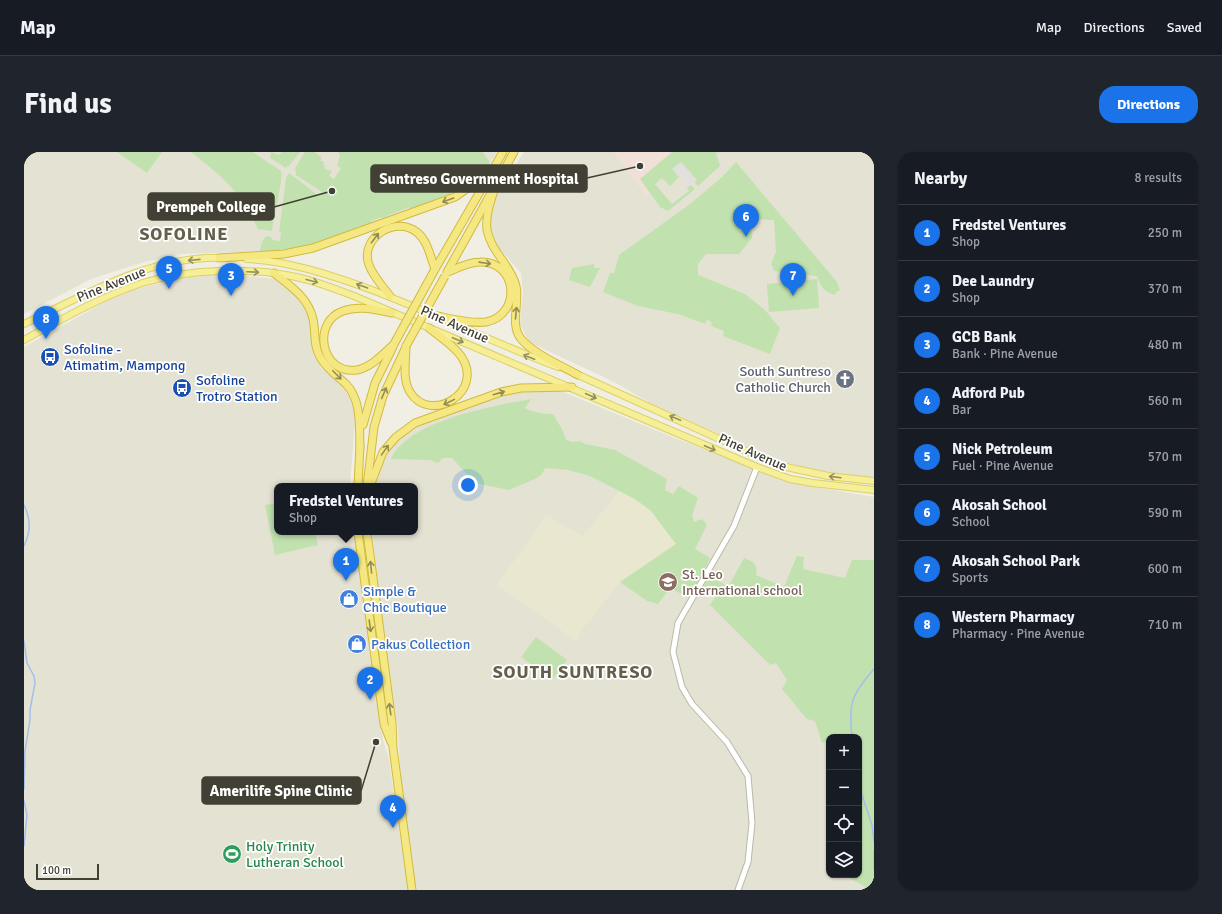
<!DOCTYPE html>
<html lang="en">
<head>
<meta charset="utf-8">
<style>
  :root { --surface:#171b24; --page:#20242c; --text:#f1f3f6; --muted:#9ea1a6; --line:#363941; --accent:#1a73e8 }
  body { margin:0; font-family:Signika,sans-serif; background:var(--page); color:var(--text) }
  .controls { position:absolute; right:12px; bottom:12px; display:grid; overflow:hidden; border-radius:8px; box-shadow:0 1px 3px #0004 }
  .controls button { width:36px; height:36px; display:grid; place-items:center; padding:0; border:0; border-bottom:1px solid var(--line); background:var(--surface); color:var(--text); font:20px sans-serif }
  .scale { position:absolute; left:12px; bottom:10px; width:63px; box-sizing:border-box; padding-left:4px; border:2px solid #424034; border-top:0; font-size:11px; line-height:14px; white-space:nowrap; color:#424034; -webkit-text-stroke:3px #fff; paint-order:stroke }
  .you { position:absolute; left:444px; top:333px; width:14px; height:14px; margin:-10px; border:3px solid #fff; border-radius:50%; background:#1a73e8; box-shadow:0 0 0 6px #1a73e833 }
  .badge { display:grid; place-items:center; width:26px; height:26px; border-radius:50%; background:var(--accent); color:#fff; font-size:13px; font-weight:700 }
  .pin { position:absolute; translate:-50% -33px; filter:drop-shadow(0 1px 2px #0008) }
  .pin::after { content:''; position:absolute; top:21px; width:14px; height:12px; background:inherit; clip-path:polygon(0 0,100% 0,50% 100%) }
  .popup { position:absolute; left:250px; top:331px; width:144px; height:52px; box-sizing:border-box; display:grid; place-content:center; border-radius:8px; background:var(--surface); filter:drop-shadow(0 1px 3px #0005); font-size:13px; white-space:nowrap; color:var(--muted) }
  .popup b { font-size:15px; color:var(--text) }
  .popup::after { content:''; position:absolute; left:50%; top:100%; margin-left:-8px; border:8px solid transparent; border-top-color:var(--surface) }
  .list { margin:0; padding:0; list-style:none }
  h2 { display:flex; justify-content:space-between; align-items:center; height:52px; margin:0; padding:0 16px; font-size:17px }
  h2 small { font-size:13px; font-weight:400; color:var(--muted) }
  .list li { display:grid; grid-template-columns:26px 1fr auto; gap:12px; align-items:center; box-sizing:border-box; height:56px; padding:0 16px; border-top:1px solid var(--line) }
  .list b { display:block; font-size:15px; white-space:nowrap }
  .list p { margin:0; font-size:13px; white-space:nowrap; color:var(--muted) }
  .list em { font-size:13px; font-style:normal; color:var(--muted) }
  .icon { flex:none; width:22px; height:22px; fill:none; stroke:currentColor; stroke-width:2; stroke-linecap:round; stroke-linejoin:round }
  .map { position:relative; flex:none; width:850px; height:738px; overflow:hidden; border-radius:16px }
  header { display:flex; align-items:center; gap:24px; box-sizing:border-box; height:56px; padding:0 20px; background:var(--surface); border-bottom:1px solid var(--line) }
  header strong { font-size:19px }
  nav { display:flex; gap:22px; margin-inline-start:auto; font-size:14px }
  .intro { display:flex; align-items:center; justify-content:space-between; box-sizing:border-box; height:96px; padding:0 24px }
  h1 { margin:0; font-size:28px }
  .button { padding:10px 18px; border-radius:16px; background:var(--accent); color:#fff; font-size:14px; font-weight:700 }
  main { display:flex; gap:24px; padding:0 24px }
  aside { flex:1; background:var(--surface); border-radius:16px; box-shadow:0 1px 3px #0004 }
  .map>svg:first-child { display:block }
</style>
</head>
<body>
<header>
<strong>Map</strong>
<nav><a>Map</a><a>Directions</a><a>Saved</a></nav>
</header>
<div class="intro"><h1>Find us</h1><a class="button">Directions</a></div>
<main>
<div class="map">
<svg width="850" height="738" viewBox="0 0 850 738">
  <rect width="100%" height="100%" fill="#f1efe4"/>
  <g fill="#e4e2d2" fill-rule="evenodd">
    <path d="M 0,0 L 473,0 L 468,8 L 444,34 L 317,83 L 249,99 L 158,102 L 120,110 L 67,127 L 0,162 Z"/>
    <path d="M 500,0 L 850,0 L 850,326 L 793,320 L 749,306 L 630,253 L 590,230 L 505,190 L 496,172 L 499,142 L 497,121 L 470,90 L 465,69 L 471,45 Z"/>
    <path d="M 181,123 L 214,123 L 250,127 L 269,141 L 282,160 L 286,172 L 289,202 L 297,216 L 319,235 L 329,250 L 331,268 L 326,334 L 253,334 L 253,380 L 331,380 L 353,548 L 359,587 L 365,608 L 384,738 L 0,738 L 0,195 L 83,149 L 110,138 L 144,129 Z"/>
    <path d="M 519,236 L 537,239 L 648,285 L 737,319 L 785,334 L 850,345 L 850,738 L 391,738 L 377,633 L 374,578 L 352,428 L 349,380 L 391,380 L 391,334 L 348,334 L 359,302 L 382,277 L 479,240 ZM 805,585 L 835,585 L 835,723 L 805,723 Z"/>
  </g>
  <path fill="#e9e7cf" d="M 595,339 L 611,347 L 627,359 L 652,392 L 596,430 L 561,474 L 552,489 L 473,433 L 522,363 L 559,384 Z"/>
  <path fill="#f1e0d8" d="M 589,0 L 648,0 L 617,27 L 626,41 L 622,44 Z"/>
  <g fill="#c1e2af">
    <path d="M 93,0 L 138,0 L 123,21 Z"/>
    <path d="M 167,0 L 229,0 L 257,19 C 260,24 249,69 248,79 L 234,77 C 217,40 199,25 167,0 Z"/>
    <path d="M 247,0 L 255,3 L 258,0 L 276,0 L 264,15 L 263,13 L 262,16 L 246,6 Z"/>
    <path d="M 281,0 L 291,0 L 298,6 L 296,9 L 299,9 L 301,17 L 308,19 L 305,24 L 310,27 L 317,16 L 313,14 L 316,4 L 314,0 L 457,0 L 460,1 L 466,11 L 442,36 L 386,57 L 385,55 L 362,64 L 363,67 L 359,68 L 358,65 L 347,69 L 348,72 C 309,85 278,99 236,99 L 238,90 L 242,84 L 247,85 L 249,88 L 256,89 L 257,80 L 255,80 L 262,26 L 265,21 L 295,44 L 298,40 L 272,23 L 271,16 Z"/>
    <path d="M 648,0 L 696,0 L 692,1 L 696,14 L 674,34 L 670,30 L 672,28 L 649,17 L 655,25 L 646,34 L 638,26 L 631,32 L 648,52 L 665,39 L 662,33 L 664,35 L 667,33 L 671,37 L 644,59 L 636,55 L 616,27 Z"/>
    <path d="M 712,10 L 813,130 L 816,138 L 812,140 L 811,143 C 800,140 797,135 793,124 L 750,119 L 747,112 L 752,100 L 750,68 L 729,67 L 728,86 L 715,102 L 682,102 L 674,112 L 674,123 L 721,142 L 741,158 L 756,176 L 746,202 L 699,184 L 700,179 L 687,174 L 688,170 L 683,168 L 681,172 L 654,162 L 614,154 L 579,140 L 586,121 L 590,121 L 595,103 L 666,52 L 698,25 Z"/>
    <path d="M 570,112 L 570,116 L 576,116 L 566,135 L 545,128 L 548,116 Z"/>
    <path d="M 793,127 L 795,156 L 745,160 L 743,132 Z"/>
    <path d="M 507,247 L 501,256 C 509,260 519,262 529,262 L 539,279 L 542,288 L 548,290 L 556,289 L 561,292 L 591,298 L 643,327 L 641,338 L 649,342 L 655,334 L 674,346 L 668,363 L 670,370 L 678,367 L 683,373 L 671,397 L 686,406 L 665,446 L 646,436 L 634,452 L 623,449 L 596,430 L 652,392 L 627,359 L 611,347 L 566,324 L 544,318 L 521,316 L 518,322 L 511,327 L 485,338 L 451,331 L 428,306 L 419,306 L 414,311 L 406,308 L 367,307 C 384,268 470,254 507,247 Z"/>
    <path d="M 253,351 L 253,380 L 291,380 L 294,393 L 251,403 L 241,353 Z"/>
    <path d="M 773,404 L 780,405 L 779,417 L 821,426 L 828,408 L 850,408 L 850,738 L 843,738 L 840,734 L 820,723 L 835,723 L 835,585 L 805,585 L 805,589 L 798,591 L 791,569 L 783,567 L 758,537 L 763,528 L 752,511 L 746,513 L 686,453 L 692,444 L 679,435 L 686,423 L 704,435 L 720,406 C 730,410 734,412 732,423 L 760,435 Z"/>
    <path d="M 512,485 L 543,508 L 528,528 L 497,505 Z"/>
  </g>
  <path fill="#e2e0dc" d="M 657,10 L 673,28 L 664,35 L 648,17 Z"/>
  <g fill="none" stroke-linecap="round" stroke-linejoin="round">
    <g stroke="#a4bfea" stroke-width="1.5">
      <path d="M 0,353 C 7,368 7,379 0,394"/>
      <path d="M 0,489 L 3,511 L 10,524 L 11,531 L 6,558 L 6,568 L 1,599 L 0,637"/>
      <path d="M 828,585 C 824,551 828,542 850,517"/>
      <path d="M 835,634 L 848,673 L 850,690"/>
      <path d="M 0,649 L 3,663 L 0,694"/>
      <path d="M 850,699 L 850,717"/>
    </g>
    <defs>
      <path id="tertiary" d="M 714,738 L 724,710 L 728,671 L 724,624 L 703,590 L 668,552 L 658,535 L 649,500 L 654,471 L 710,374 L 733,315"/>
      <g id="primary">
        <path d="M 223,107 C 263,109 300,121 337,134 C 404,158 467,190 534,215"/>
        <path d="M 0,172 C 63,142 127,103 200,106"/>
        <path d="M 0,188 C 38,167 76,145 118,131 C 164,117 226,115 272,125 C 292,129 311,137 330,144 L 733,315 L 766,327 L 789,331 L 850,338"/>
        <path d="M 550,221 L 753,313 L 804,324 L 850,329"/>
      </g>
      <g id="trunk">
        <path d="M 473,30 C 468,45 461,62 463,78 C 467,100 487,113 492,134 C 496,151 485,174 498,188 C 512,203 536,213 554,223"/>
        <path d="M 195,106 L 260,102 L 289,96 L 431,45 L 468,19"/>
        <path d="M 410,119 L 479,0"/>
        <path d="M 423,120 L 490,0"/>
        <path d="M 250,121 C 266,134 284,145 289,167 C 292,180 289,193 296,205 C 302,216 313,224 322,232 C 338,249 335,274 336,296"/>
        <path d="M 366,144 C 359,135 349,124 345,113 C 335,86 372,62 394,81 C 404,90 406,104 411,117"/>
        <path d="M 368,161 C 352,158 335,153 319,159 C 287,170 297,223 333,218 C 348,215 360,201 370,192"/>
        <path d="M 413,164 C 428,167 447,172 462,170 C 498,163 494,109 456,110 C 445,110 433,116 424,120"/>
        <path d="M 382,194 C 382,209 378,227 386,240 C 406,273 462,240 437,204 C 429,193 416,185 405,176"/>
        <path d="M 339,273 L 351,231 L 369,195"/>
        <path d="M 334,334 L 336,293"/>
        <path d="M 343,334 L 350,275 L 359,244 L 381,197"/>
        <path d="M 346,334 L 359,300 L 372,285 L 391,271 L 477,240 L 497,236 L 548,235"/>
        <path d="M 334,380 L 360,572 L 367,590"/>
        <path d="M 343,380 L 368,571 L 369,596 L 388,738"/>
      </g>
    </defs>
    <use href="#tertiary" stroke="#bbb9a7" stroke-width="7"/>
    <use href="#primary" stroke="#dad069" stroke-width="8"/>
    <use href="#trunk" stroke="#d1ba3e" stroke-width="9"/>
    <use href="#tertiary" stroke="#fff" stroke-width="5"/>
    <use href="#primary" stroke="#f7ef97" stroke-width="6"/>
    <use href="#trunk" stroke="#f5e882" stroke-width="7"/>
    <defs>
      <g id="trunk-bridge">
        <path d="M 370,192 L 410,119"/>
        <path d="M 382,194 L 421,124"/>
      </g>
    </defs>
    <use href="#trunk-bridge" stroke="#d1ba3e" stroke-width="9" stroke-linecap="butt"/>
    <use href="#trunk-bridge" stroke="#f5e882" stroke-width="7"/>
  </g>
  <defs><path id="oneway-shaft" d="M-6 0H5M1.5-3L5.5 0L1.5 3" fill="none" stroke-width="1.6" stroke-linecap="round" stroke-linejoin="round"/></defs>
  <g stroke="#938c57">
    <use href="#oneway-shaft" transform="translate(424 48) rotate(160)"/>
    <use href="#oneway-shaft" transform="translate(351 86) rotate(-53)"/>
    <use href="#oneway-shaft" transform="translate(461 111) rotate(8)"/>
    <use href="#oneway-shaft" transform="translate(492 161) rotate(-85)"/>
    <use href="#oneway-shaft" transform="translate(313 223) rotate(45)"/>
    <use href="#oneway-shaft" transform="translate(360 241) rotate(-67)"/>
    <use href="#oneway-shaft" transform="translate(475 241) rotate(-16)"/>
    <use href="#oneway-shaft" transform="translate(425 250) rotate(154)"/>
    <use href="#oneway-shaft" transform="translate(361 298) rotate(-55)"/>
    <use href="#oneway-shaft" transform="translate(347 415) rotate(-96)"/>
    <use href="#oneway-shaft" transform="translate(346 474) rotate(82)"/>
    <use href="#oneway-shaft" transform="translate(366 557) rotate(-98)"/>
  </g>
  <g stroke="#938f61">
    <use href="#oneway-shaft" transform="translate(170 108) rotate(174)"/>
    <use href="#oneway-shaft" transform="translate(229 120) rotate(3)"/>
    <use href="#oneway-shaft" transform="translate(288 129) rotate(14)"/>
    <use href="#oneway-shaft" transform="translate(338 134) rotate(-160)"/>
    <use href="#oneway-shaft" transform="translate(434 188) rotate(23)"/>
    <use href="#oneway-shaft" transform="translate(505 205) rotate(-159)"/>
    <use href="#oneway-shaft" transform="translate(567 244) rotate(24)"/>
    <use href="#oneway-shaft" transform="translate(651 266) rotate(-157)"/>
    <use href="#oneway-shaft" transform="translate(686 296) rotate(23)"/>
    <use href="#oneway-shaft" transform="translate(811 325) rotate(-173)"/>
  </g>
  <defs>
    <symbol id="bus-disc" viewBox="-11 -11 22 22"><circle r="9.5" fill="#1a4fb4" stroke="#fff"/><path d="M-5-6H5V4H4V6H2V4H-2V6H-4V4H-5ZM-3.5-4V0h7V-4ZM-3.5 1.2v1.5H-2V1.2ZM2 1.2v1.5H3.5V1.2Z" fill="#fff"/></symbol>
    <symbol id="church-disc" viewBox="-11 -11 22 22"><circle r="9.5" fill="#6b7280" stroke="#fff"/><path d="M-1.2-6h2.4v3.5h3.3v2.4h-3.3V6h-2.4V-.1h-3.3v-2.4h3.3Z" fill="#fff"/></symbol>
    <symbol id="school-disc" viewBox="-11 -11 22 22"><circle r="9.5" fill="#8d6e63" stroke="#fff"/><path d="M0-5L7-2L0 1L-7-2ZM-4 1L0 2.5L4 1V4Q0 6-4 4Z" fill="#fff"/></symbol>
    <symbol id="shop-disc" viewBox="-11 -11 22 22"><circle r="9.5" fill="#3f7fe0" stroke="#fff"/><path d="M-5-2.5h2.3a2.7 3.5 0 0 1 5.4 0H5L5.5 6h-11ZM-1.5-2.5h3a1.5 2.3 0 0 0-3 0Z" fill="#fff"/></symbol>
    <symbol id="stadium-disc" viewBox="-11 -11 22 22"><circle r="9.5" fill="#2e9e5b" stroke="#fff"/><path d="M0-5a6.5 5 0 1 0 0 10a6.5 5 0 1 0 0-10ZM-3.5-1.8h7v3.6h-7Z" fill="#fff"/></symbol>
  </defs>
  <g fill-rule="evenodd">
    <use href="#bus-disc" x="15" y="194" width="22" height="22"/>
    <use href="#church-disc" x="810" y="216" width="22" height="22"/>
    <use href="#bus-disc" x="147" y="225" width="22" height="22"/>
    <use href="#school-disc" x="633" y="419" width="22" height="22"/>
    <use href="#shop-disc" x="314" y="436" width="22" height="22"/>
    <use href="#shop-disc" x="322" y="481" width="22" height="22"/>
    <use href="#stadium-disc" x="197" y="691" width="22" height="22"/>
  </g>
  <g text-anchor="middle" stroke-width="3.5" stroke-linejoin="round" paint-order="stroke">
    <g font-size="14" fill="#424034" stroke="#fff">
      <text transform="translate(87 132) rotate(-22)" y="5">Pine Avenue</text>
      <text transform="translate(431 172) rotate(24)" y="5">Pine Avenue</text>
      <text transform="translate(729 300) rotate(24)" y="5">Pine Avenue</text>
    </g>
    <g font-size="14" fill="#164399" stroke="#fff" text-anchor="start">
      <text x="40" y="202">Sofoline -<tspan x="40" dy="16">Atimatim, Mampong</tspan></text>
      <text x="172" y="233">Sofoline<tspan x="172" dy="16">Trotro Station</tspan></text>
    </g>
    <g font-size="14" fill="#5b616d" stroke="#fff" text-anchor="end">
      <text x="807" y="224">South Suntreso<tspan x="807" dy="16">Catholic Church</tspan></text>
    </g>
    <g font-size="14" fill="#785e54" stroke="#fff" text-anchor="start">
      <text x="658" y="427">St. Leo<tspan x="658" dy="16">International school</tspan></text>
    </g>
    <g font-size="14" fill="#366cbe" stroke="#fff" text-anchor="start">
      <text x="339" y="444">Simple &amp;<tspan x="339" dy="16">Chic Boutique</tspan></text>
      <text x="347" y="497">Pakus Collection</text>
    </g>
    <g font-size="14" fill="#27864d" stroke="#fff" text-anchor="start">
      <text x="222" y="699">Holy Trinity<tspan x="222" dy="16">Lutheran School</tspan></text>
    </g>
    <g font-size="18" font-weight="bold" letter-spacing="1" fill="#64604c" stroke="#fff">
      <text x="160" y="88">SOFOLINE</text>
      <text x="549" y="526">SOUTH SUNTRESO</text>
    </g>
  </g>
  <path fill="none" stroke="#424034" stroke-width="1.5" d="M616 14L563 26M308 39L250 55M352 590L337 639"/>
  <g fill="#424034" stroke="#fff" stroke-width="1.5">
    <circle cx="616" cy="14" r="4"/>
    <circle cx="308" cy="39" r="4"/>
    <circle cx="352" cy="590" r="4"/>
  </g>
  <g fill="#424034" stroke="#424034" stroke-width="1.5">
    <rect x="347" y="13" width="216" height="27" rx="4"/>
    <rect x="124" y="41" width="126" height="27" rx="4"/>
    <rect x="178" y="625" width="159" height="27" rx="4"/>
  </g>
  <g font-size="15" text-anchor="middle" font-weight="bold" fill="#fff">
    <text x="455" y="32">Suntreso Government Hospital</text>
    <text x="187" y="60">Prempeh College</text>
    <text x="257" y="644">Amerilife Spine Clinic</text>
  </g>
</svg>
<div class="controls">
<button>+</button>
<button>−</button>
<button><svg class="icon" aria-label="locate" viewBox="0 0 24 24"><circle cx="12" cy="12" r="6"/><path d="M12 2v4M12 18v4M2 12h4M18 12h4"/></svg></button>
<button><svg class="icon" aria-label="layers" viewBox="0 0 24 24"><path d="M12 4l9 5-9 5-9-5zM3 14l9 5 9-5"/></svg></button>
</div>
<div class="scale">100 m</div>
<div class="you"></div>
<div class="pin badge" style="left:322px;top:429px">1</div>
<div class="popup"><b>Fredstel Ventures</b>Shop</div>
<div class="pin badge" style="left:346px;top:548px">2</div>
<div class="pin badge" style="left:207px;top:144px">3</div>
<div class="pin badge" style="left:369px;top:676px">4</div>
<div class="pin badge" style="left:145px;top:137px">5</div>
<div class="pin badge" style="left:722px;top:85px">6</div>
<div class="pin badge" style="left:769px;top:144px">7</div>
<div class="pin badge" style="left:22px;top:187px">8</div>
</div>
<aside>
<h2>Nearby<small>8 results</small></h2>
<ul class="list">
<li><span class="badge">1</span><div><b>Fredstel Ventures</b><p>Shop</p></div><em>250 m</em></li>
<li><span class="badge">2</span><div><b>Dee Laundry</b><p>Shop</p></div><em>370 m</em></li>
<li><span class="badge">3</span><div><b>GCB Bank</b><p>Bank · Pine Avenue</p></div><em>480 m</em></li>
<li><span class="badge">4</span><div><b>Adford Pub</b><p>Bar</p></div><em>560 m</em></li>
<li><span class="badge">5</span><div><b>Nick Petroleum</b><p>Fuel · Pine Avenue</p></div><em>570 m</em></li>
<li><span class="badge">6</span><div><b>Akosah School</b><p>School</p></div><em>590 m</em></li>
<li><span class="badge">7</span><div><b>Akosah School Park</b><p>Sports</p></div><em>600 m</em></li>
<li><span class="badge">8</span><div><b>Western Pharmacy</b><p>Pharmacy · Pine Avenue</p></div><em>710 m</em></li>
</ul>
</aside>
</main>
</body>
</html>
